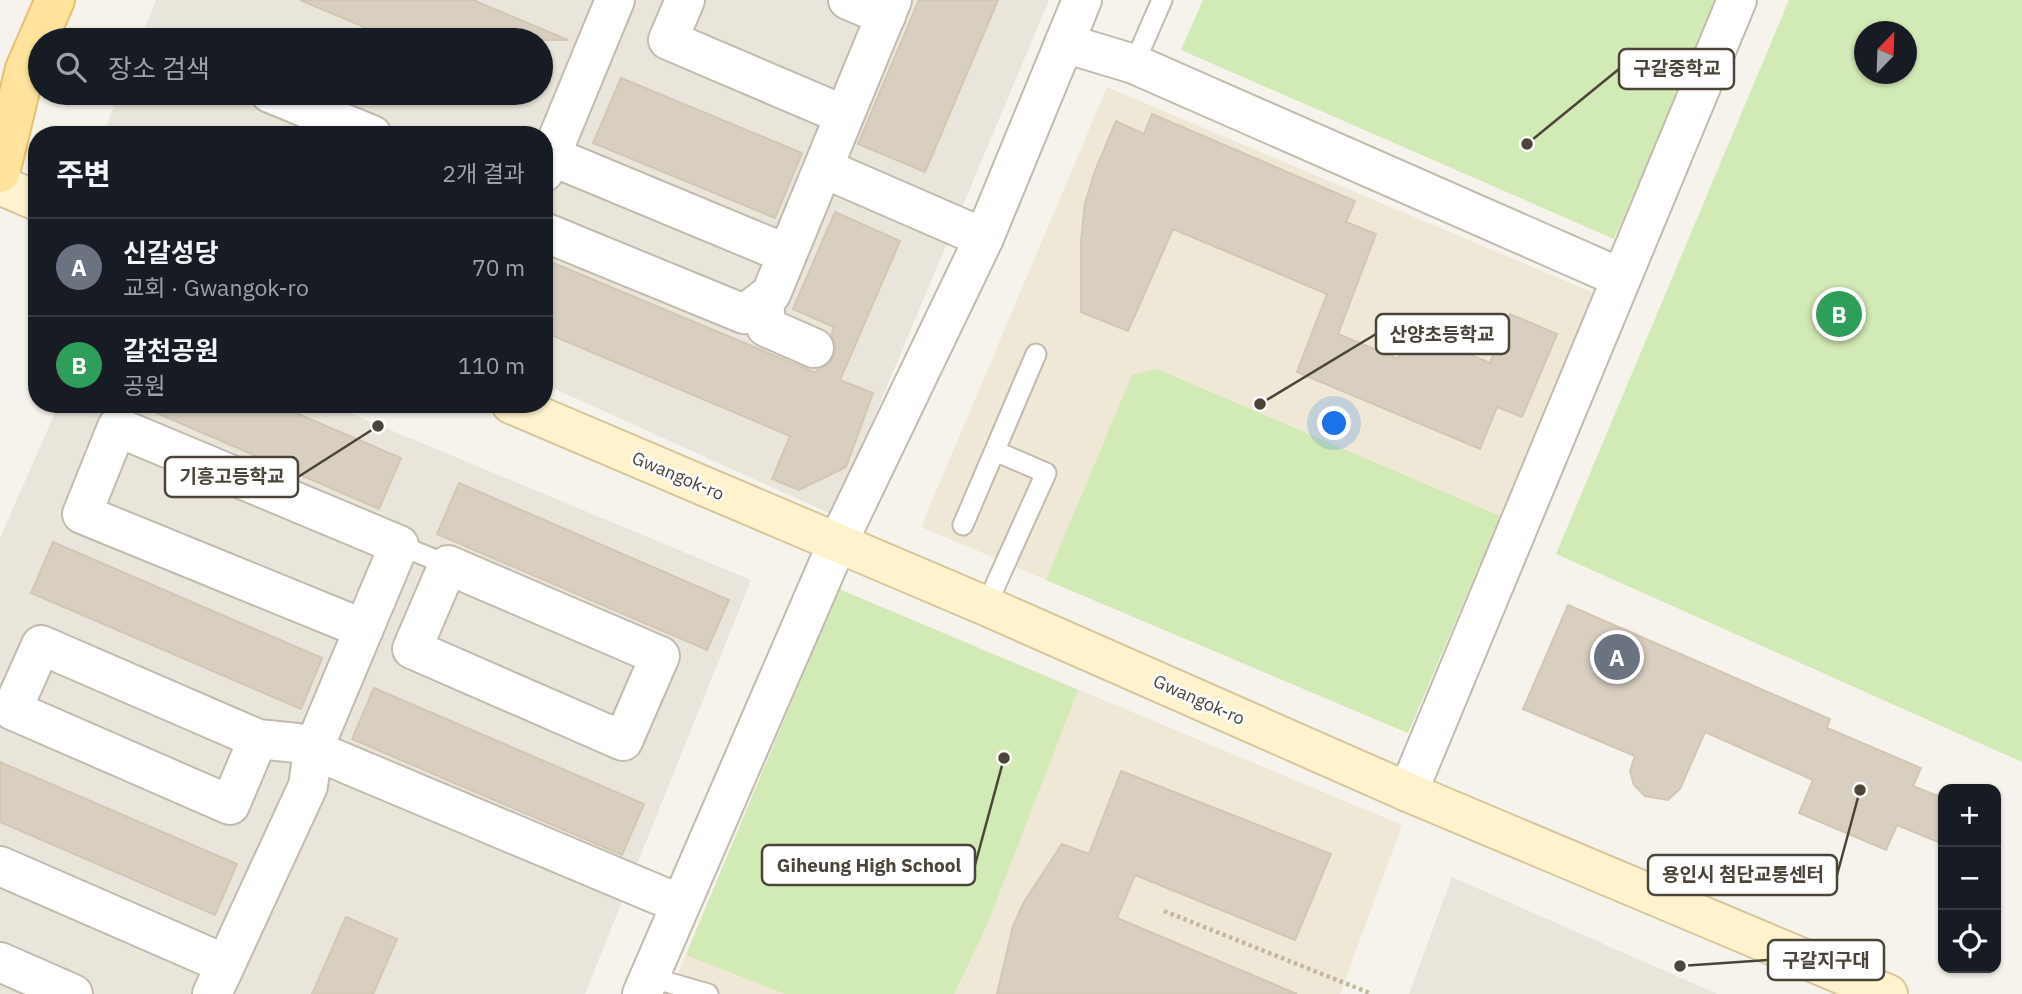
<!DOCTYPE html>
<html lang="ko">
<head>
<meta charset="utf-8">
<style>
  :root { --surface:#171b24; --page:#242831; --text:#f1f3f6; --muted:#9ea1a6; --line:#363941; --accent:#fc3f1d }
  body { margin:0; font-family:"IBM Plex Sans","Noto Sans KR",sans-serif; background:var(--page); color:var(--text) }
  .controls { position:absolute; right:21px; bottom:21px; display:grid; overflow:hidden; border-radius:14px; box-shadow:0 2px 5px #0004 }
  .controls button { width:63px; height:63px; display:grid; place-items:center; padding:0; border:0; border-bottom:2px solid var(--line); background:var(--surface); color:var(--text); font:35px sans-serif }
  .compass { position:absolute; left:1854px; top:21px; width:63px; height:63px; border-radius:50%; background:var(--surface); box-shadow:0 2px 5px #0004; rotate:23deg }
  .you { position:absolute; left:1335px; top:424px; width:24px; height:24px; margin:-18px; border:5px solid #fff; border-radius:50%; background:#1a73e8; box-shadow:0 0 0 10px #1a73e833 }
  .badge { display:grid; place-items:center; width:46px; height:46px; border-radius:50%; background:var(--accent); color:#fff; font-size:23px; font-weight:700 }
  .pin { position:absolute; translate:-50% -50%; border:4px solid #fff; box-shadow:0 2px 7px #0006 }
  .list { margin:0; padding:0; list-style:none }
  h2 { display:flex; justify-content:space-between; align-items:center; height:91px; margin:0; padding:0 28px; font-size:30px }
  h2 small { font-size:23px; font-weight:400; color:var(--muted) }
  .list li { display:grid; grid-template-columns:46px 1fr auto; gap:21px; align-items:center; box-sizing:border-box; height:98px; padding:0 28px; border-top:2px solid var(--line) }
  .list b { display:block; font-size:26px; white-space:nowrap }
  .list p { margin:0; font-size:23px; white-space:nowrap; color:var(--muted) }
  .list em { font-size:23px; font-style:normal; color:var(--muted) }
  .icon { flex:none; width:38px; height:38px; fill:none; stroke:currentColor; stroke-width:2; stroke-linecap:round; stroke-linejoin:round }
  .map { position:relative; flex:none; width:2022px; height:994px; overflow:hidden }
  .search { position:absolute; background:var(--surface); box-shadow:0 2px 5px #0004; left:28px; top:28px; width:525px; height:77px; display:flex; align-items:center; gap:18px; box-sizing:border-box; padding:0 24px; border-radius:38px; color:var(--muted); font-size:26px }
  .panel { position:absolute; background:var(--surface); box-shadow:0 2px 5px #0004; left:28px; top:126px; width:525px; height:287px; border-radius:28px }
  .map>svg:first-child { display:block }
</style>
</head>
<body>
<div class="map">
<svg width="2022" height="994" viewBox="0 0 2022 994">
  <rect width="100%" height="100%" fill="#f6f3ec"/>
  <g fill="#eae5da">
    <path d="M 156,0 L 1049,0 L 833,515 L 544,384 L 544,135 L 103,135 L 119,93 L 541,93 L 541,40 L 140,40 Z"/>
    <path d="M 59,404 L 328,404 L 751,580 L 585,994 L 0,994 L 0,538 Z"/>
    <path d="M 1452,877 L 1717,994 L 1409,994 Z"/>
  </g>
  <g fill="#efe8d6">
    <path d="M 1107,87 L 1594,293 L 1408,733 L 921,527 Z"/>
    <path d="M 839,589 L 1402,825 L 1340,994 L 669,994 Z"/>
  </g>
  <g fill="#d2eab5" fill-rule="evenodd">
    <path d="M 1203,0 L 1719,0 L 1614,239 L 1181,50 Z"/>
    <path d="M 1789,0 L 2022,0 L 2022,762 L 1556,554 ZM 1864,32 L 1906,32 L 1906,74 L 1864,74 Z"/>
    <path d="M 1157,369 L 1500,516 L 1408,733 L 1046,580 L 1132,375 Z"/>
    <path d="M 839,589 L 1078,690 L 987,925 L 954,994 L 785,994 L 686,955 Z"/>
  </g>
  <g fill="#d8cfc1" stroke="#d3c7b4" stroke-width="2">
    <path d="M 300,0 L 473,0 L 568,40 L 395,40 Z"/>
    <path d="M 919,0 L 998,0 L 925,172 L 858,144 Z"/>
    <path d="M 621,78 L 802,153 L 775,218 L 593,143 Z"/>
    <path d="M 1152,114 L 1355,201 L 1346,222 L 1376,234 L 1338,334 L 1398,359 L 1409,329 L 1490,363 L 1510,314 L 1557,334 L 1522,417 L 1497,407 L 1480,449 L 1297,372 L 1327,294 L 1173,229 L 1128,331 L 1081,312 L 1081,242 L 1085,203 L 1095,171 L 1116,121 L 1144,134 Z"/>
    <path d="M 835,212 L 900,241 L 840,380 L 873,393 L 846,467 L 799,490 L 772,479 L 790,436 L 544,332 L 544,259 L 816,373 L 817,370 L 827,365 L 834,356 L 836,345 L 831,335 L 834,327 L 793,309 Z"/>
    <path d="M 136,404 L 275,404 L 401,458 L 379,509 Z"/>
    <path d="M 459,483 L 729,600 L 707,650 L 437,534 Z"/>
    <path d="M 53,542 L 322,658 L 301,709 L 31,593 Z"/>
    <path d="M 1568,605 L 1830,719 L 1827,728 L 1921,768 L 1913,786 L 1943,798 L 1943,844 L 1897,825 L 1886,850 L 1799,813 L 1813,780 L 1705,732 L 1680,789 L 1668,800 L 1645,796 L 1634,785 L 1630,771 L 1635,756 L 1523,709 Z"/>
    <path d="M 374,688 L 644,804 L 622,855 L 352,739 Z"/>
    <path d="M 0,762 L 237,864 L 215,915 L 0,822 Z"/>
    <path d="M 1121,771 L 1331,854 L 1295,940 L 1135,875 L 1117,918 L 1297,994 L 997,994 L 1013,926 L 1024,902 L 1062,844 L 1089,854 Z"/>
    <path d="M 346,917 L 397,939 L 373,994 L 312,994 Z"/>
  </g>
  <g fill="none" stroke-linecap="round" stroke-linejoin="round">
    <defs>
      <g id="lane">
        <path d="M 1134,64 L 1162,0"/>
        <path d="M 963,525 L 1036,354"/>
        <path d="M 399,545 L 448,565"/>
        <path d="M 986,606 L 1046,473 L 995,451"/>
        <path d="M 649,977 L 708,994"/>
      </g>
      <g id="street">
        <path d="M 685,0 L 668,40 L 844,115"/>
        <path d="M 848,0 L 886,16"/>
        <path d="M 1064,43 L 1134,64 L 1621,278"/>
        <path d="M 270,93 L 372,135"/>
        <path d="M 551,156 L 787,254"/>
        <path d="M 823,168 L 984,238"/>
        <path d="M 544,172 L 615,0"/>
        <path d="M 544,232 L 744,314 L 771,294 L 892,0"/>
        <path d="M 764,299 L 766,327 L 814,348"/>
        <path d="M 448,565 L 660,656 L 623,741 L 412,649 Z"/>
        <path d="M 258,739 L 230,805 L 12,710 L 41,645 L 258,739 L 297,743 L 680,904"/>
        <path d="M 1408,792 L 1737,0"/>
        <path d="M 0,866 L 225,964"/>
        <path d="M 0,962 L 73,994"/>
        <path d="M 212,994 L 308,786 L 313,750 L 399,545 L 117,427 L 82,514 L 364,629"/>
        <path d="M 642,994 L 837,544 L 984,238 L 1082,0"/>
      </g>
      <g id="secondary">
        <path d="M 0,185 L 37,201"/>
        <path d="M 511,404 L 986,606 L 1408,792 L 1888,994"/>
      </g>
      <path id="primary" d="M 0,173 L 25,69 L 55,0"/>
    </defs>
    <use href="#lane" stroke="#c2bbae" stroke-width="23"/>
    <use href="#street" stroke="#c2bbae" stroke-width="42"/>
    <use href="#secondary" stroke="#d6c79b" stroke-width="42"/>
    <use href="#primary" stroke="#e6c16a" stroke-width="42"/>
    <path stroke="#c4b79f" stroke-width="4.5" stroke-dasharray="3.5 3.5" stroke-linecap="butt" d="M 1164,911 L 1372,994"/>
    <use href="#lane" stroke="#fff" stroke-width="19"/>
    <use href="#street" stroke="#fff" stroke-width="38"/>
    <use href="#secondary" stroke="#fff3cd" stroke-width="38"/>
    <use href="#primary" stroke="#ffe39c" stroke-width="38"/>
  </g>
  <g text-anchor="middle" stroke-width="5" stroke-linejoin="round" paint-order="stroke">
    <g font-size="18" fill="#4b4439" stroke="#fff">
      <text transform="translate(678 476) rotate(23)" y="6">Gwangok-ro</text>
      <text transform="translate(1199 700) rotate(24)" y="6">Gwangok-ro</text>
    </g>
  </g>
  <path fill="none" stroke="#4b4439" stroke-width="2.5" d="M1527 144L1619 69M1260 404L1376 334M378 426L298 477M1004 758L975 865M1860 790L1837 875M1680 966L1768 960"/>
  <g fill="#4b4439" stroke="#fff" stroke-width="2.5">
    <circle cx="1527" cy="144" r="7"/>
    <circle cx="1260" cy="404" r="7"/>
    <circle cx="378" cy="426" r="7"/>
    <circle cx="1004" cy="758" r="7"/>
    <circle cx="1860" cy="790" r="7"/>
    <circle cx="1680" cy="966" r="7"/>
  </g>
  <g fill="#fff" stroke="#4b4439" stroke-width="2.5">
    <rect x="1619" y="49" width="115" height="40" rx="7"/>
    <rect x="1376" y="314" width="133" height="40" rx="7"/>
    <rect x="165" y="457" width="133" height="40" rx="7"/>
    <rect x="762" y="845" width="213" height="40" rx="7"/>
    <rect x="1648" y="855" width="189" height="40" rx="7"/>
    <rect x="1768" y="940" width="116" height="40" rx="7"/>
  </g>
  <g font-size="19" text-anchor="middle" font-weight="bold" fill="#4b4439">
    <text x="1677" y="75">구갈중학교</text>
    <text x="1442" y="341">산양초등학교</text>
    <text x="232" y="483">기흥고등학교</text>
    <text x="869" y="872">Giheung High School</text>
    <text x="1743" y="881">용인시 첨단교통센터</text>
    <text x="1826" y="967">구갈지구대</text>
  </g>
</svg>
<div class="controls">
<button>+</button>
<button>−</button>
<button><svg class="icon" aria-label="locate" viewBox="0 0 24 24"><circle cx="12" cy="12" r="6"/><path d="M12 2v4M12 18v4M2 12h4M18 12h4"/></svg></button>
</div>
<svg class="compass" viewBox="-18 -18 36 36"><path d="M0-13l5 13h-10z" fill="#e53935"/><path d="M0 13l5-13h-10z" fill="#9ea1a6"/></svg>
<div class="you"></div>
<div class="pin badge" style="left:1617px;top:657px;background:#6b7280">A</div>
<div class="pin badge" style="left:1839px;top:314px;background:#2e9e5b">B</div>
<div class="search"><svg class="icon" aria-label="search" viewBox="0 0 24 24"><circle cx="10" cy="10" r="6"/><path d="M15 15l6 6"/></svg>장소 검색</div>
<section class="panel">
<h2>주변<small>2개 결과</small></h2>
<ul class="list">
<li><span class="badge" style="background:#6b7280">A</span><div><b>신갈성당</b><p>교회 · Gwangok-ro</p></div><em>70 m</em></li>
<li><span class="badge" style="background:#2e9e5b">B</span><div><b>갈천공원</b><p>공원</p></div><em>110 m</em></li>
</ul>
</section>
</div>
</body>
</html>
